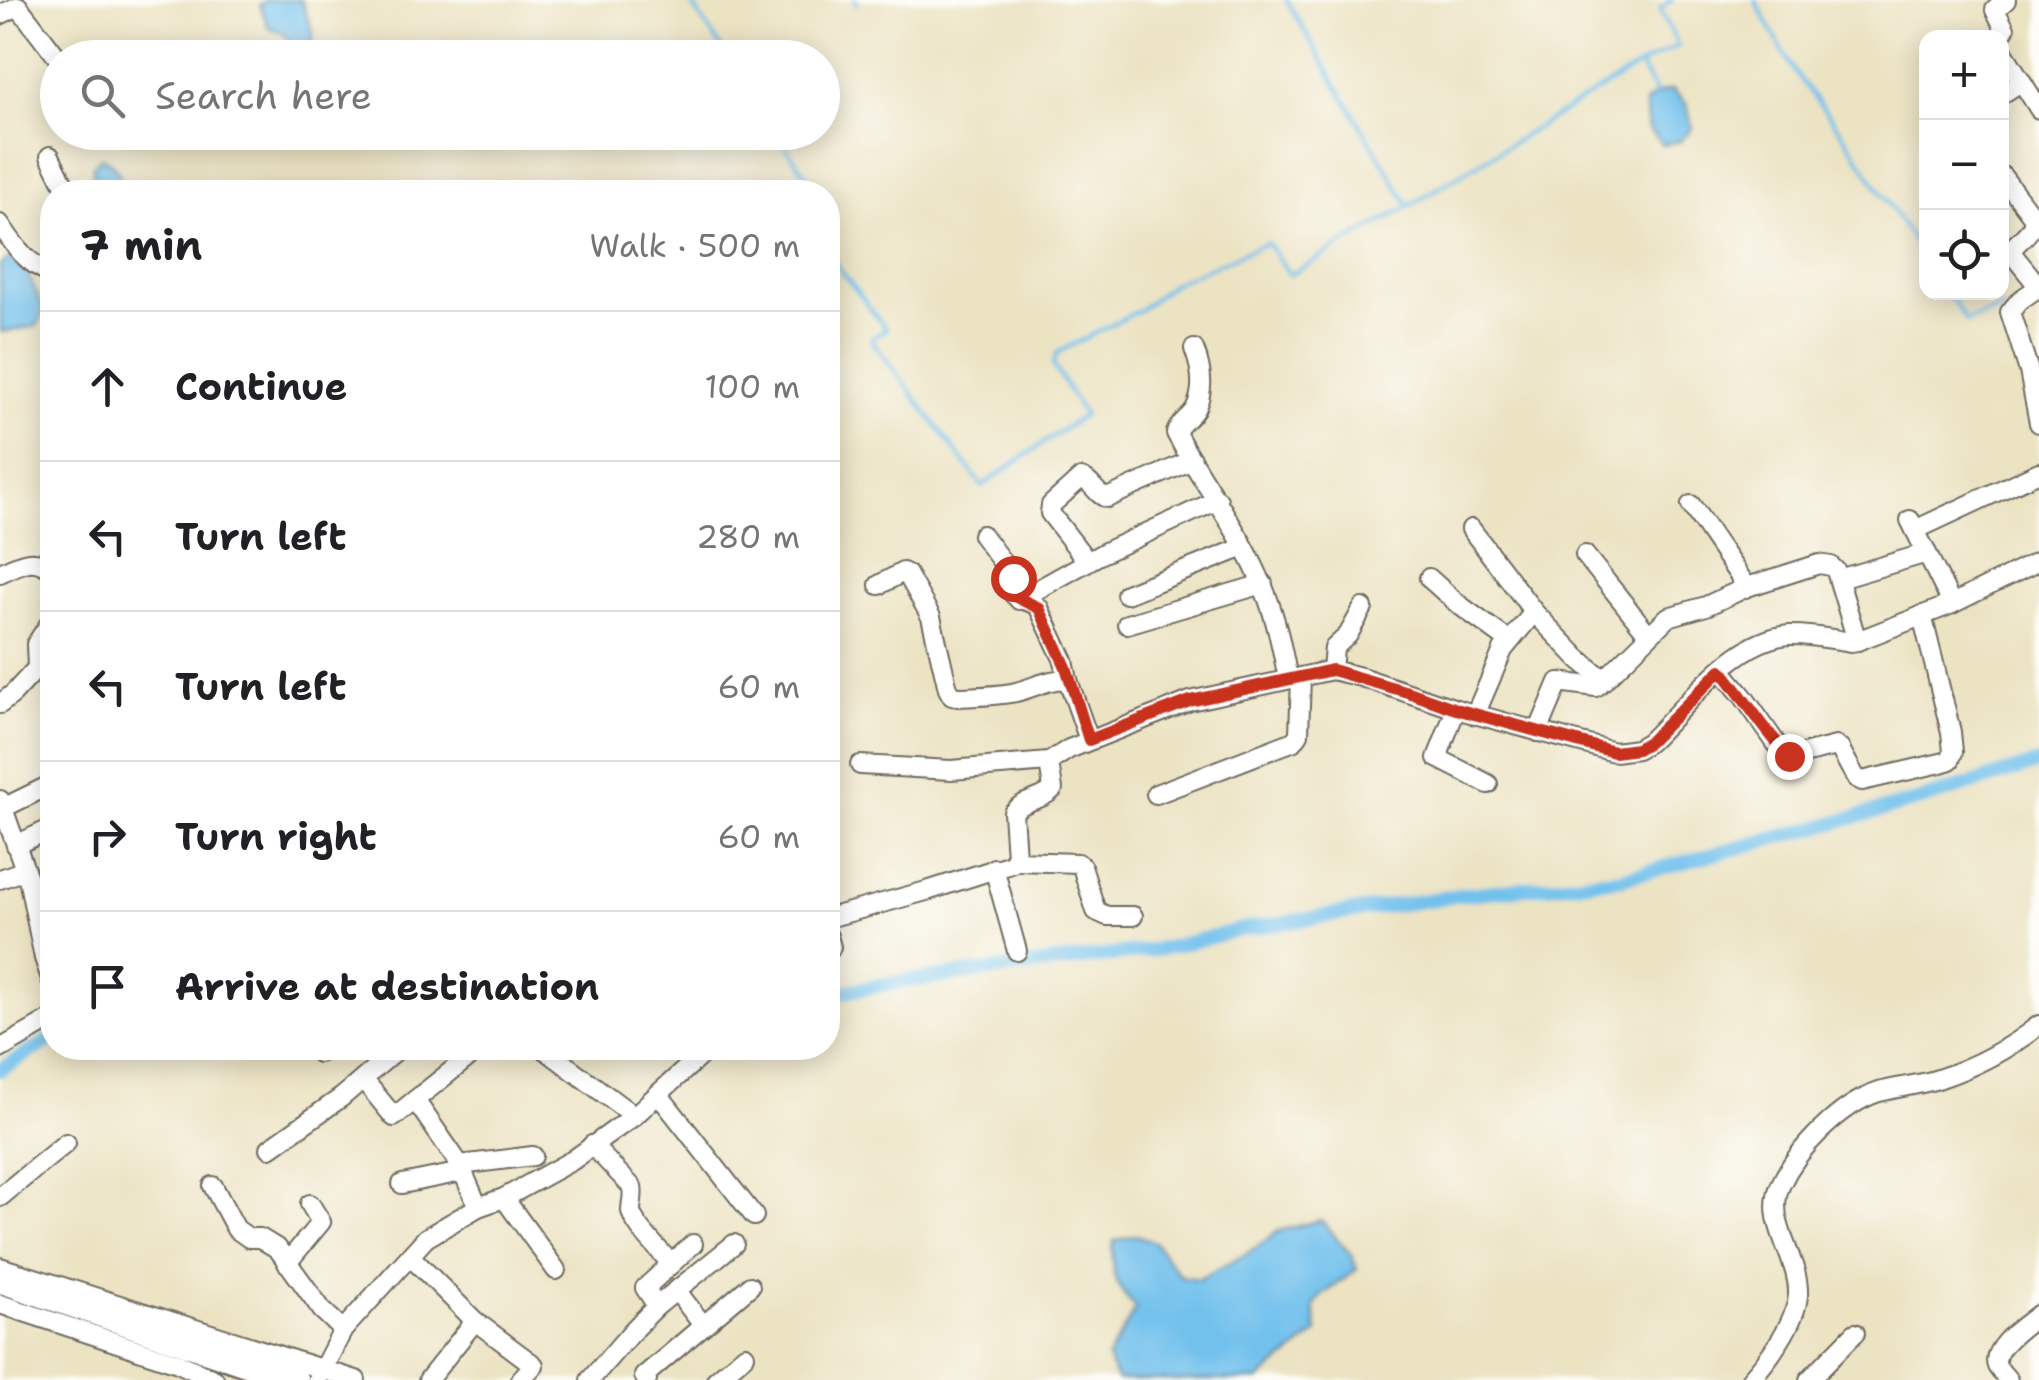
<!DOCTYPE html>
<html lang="en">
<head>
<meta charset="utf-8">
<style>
  :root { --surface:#fff; --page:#f2f2f2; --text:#202124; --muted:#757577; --line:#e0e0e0 }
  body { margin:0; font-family:"Shantell Sans",sans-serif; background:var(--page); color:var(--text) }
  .controls { position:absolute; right:30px; top:30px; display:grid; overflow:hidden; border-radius:20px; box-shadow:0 5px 25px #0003 }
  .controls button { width:90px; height:90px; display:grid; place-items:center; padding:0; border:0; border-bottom:2px solid var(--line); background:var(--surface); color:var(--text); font:50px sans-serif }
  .stop { position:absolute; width:30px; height:30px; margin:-22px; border:8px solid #c8321e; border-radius:50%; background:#fff }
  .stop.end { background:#c8321e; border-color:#fff; box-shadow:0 2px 10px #0008 }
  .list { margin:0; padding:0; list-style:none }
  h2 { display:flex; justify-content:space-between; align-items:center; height:130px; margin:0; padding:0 40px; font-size:42px }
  h2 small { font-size:32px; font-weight:400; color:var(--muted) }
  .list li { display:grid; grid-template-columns:65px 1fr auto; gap:30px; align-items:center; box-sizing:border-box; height:150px; padding:0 40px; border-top:2px solid var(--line) }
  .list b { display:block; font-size:38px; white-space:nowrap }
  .list em { font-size:32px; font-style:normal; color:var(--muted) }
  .icon { flex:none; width:55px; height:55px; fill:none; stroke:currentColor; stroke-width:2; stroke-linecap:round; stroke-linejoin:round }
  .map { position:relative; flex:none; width:2039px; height:1380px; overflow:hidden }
  .search { position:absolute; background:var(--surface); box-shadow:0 5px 25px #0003; left:40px; top:40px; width:800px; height:110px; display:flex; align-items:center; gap:25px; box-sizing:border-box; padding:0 35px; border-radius:55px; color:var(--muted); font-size:38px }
  .panel { position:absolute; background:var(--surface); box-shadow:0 5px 25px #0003; left:40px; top:180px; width:800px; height:880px; border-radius:40px }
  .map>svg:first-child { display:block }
</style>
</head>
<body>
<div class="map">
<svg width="2039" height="1380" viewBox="0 0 2039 1380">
  <rect width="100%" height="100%" fill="#fdfcf7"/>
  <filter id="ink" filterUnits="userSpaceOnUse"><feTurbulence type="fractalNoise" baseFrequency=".01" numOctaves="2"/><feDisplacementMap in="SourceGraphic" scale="20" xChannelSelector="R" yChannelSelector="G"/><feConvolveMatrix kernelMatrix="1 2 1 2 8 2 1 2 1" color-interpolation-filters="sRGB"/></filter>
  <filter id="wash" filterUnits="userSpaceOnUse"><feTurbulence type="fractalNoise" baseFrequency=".0048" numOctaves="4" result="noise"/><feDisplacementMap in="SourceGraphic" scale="40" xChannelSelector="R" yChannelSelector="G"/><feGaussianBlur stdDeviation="2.25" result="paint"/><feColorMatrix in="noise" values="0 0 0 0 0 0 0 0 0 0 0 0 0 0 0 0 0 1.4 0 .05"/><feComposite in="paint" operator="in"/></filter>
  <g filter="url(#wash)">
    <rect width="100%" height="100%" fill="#ece3c3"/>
    <g fill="#72c1ed" stroke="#4e768c" stroke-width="2.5">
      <path d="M 266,0 L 301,0 L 313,33 L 313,41 L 293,52 L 284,33 L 268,27 L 260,5 Z"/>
      <path d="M 1672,90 L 1687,105 L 1692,128 L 1680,141 L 1662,144 L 1648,129 L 1645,103 L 1656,94 Z"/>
      <path d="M 101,157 C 115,163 120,172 123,187 L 118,192 L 99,192 L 93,180 L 93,166 Z"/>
      <path d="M 11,258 L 27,273 L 45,311 L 37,326 L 1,332 L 0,264 Z"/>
      <path d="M 1321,1220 L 1351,1255 L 1357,1269 L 1320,1297 L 1314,1306 L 1317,1333 L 1259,1380 L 1117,1380 L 1107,1358 L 1136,1308 C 1113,1283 1110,1274 1114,1241 L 1137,1235 L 1154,1242 L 1180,1276 L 1199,1279 L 1248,1253 L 1279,1231 Z"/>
    </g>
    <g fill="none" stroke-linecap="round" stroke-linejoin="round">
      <g stroke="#72c1ed" stroke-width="4">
        <path d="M 689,0 L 728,58"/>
        <path d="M 855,0 L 857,4"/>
        <path d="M 1286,0 L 1409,206"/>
        <path d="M 1755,0 L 1794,71 L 1845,137 L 1926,261"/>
        <path d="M 1640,65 L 1656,94"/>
        <path d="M 775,132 L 818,192"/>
        <path d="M 828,207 L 828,208"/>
        <path d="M 828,254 L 886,329 L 871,339 L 982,486 L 1084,415 L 1053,365 L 1057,353 L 1138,311 L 1174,283 L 1267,243 L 1290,275 L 1409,206 L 1640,65 L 1678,46 L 1660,9 L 1671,0"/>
        <path d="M 1947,292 L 1966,321 L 2001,309 L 2004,310"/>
      </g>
      <g stroke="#72c1ed" stroke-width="14">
        <path d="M 828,995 L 886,984 L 1161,949 L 1244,929 L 1466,894 L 1623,878 L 1917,801 L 2039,763"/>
        <path d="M 0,1070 L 52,1039"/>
      </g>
    </g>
  </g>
  <g filter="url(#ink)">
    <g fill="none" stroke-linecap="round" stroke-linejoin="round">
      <defs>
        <g id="minor">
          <path d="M 0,15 L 18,6 L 58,58"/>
          <path d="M 1999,38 L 2005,29 L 1995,10 L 2006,0"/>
          <path d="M 2002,50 L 2039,109"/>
          <path d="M 2002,94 L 2021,82"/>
          <path d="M 50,156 L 68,192"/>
          <path d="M 2002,176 L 2033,217 C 2036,231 2018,240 2010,251 L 2039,287 L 2020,300 L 2010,312 L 2029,371 L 2039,423"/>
          <path d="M 0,224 C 14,245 27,265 52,273"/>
          <path d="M 1194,349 C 1201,367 1205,388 1196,407 C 1191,418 1180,421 1176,433 C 1204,486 1242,533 1264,589 C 1276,618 1282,648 1288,679"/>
          <path d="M 1691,505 L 1747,587"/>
          <path d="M 1910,520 L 1952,604"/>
          <path d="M 1471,529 L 1534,612 L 1579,659 L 1604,680 L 1668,617 L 1706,606 L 1747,587 L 1819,564 L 1831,566 L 1836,571 L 1857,641 L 1952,604 L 2039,561"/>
          <path d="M 1915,530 L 2039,472"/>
          <path d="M 982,535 L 1012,575 L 1014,595 C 1021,602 1033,600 1039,608 L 1064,661 L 1068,680"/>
          <path d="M 1585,555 L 1649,635"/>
          <path d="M 1087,561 L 1050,513 L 1051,505 L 1081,478 C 1092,481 1096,495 1107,498 L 1192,460"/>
          <path d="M 0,573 C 19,564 35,554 52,571"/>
          <path d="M 1429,578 L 1458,604 L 1509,641"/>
          <path d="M 1839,579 L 1927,553"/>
          <path d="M 879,585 L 903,572 L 907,574 L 931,617 L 948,689 L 952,696 L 960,697 C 977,696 994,696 1011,693 C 1030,690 1050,677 1068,680 L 1089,740"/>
          <path d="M 1126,594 L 1244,547"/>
          <path d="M 1019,600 L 1103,553 L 1218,500"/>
          <path d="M 1127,624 L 1263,584"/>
          <path d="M 1332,670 L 1361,677 L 1456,709 L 1614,752 L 1637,749 L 1649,742 C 1687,706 1734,639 1789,635 C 1809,634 1831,639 1851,642 L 1857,641"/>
          <path d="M 1721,670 L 1743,696 L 1776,743 L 1789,756 L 1795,756 L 1836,746 L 1840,749 L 1856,778 L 1862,781 L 1945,762 L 1950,760 L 1953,752 L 1951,732 L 1922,615"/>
          <path d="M 0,704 L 13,694 L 37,668 L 36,644 L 52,620"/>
          <path d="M 1456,709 L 1437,758 L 1488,784"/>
          <path d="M 1475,715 L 1503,650 L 1534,612"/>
          <path d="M 1538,732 L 1559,682 L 1596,687 L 1604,680"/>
          <path d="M 860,765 L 951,770 L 1049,762"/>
          <path d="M 1156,794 L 1294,741 L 1299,734 L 1301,677"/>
          <path d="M 0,800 L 28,878 L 44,958 L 52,982"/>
          <path d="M 3,808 L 52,784"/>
          <path d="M 16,845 L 52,828"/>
          <path d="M 1016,861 L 1078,863 L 1082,867 L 1096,911 L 1107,916 L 1133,916"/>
          <path d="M 994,868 L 1017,951"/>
          <path d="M 0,879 L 25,870"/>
          <path d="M 828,918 L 930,890 L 1011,864 L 1016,861 L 1016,857 L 1013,812 C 1024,799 1042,801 1053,789 L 1049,762 L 1069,749 L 1190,701 L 1332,670 L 1334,648 L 1348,635 L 1363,608"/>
          <path d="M 828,936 L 831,947 L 828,952"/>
          <path d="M 543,1048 L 634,1116"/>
          <path d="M 0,1049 L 52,1019"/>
          <path d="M 319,1053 L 327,1048"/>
          <path d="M 363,1079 L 394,1117 L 415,1100 L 460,1165 L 478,1207"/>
          <path d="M 659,1095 L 754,1216"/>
          <path d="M 415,1100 L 480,1048"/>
          <path d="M 592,1145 L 632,1187 C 634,1196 631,1202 631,1211 C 633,1225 662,1252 671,1264"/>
          <path d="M 270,1148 L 342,1097 L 399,1048"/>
          <path d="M 460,1165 L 533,1156"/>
          <path d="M 402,1184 L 462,1172"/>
          <path d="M 213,1186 L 236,1229 L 249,1238 L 260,1238 L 278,1249 L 322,1310 L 343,1330"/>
          <path d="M 0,1197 L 66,1143"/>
          <path d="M 504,1198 L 556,1270"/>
          <path d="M 410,1256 L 475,1321 L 534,1365 L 520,1380"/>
          <path d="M 287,1263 L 321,1222 L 310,1204"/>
          <path d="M 0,1267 L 356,1380"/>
          <path d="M 676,1290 L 703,1325"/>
          <path d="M 0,1304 L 178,1363 L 215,1380"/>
          <path d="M 657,1306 L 645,1288 L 693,1244"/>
          <path d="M 317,1380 L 343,1330 L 426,1238 L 478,1207 L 504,1198 L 573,1160 L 634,1116 L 709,1048"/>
          <path d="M 428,1380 L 475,1321"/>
          <path d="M 590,1380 L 635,1328 L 657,1306 L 734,1244"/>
          <path d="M 647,1380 L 644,1376 L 750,1286"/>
          <path d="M 716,1380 L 745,1355"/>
          <path d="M 1750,1380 C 1768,1360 1796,1323 1798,1295 C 1800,1258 1763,1221 1781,1184 C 1797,1149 1841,1104 1879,1092 C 1898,1087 1919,1085 1938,1079 C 1974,1067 2010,1048 2039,1025"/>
          <path d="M 1809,1380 L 1855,1333"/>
          <path d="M 2008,1380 C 2006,1377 1998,1369 1997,1366 C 1990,1347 2026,1325 2039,1314"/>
        </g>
        <path id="highway" d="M 0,1280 L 295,1380"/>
      </defs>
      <use href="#minor" stroke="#6f6b60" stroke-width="22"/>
      <use href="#highway" stroke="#6f6b60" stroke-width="30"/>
      <use href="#minor" stroke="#fff" stroke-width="18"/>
      <use href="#highway" stroke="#fff" stroke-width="25"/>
    </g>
  </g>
  <g fill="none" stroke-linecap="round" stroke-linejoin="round" filter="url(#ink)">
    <path stroke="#c8321e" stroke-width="12" d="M 1013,578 L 1014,596 L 1039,608 L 1066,667 L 1089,740 L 1190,701 L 1332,670 L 1411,693 L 1456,709 L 1614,752 L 1637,749 L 1649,742 L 1721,670 C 1744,698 1764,730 1789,756"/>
  </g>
</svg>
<div class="controls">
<button>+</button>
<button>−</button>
<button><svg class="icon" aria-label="locate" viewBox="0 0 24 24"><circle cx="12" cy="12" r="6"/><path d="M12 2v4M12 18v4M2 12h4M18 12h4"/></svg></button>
</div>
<div class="stop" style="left:1013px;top:578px"></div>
<div class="stop end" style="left:1789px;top:756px"></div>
<div class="search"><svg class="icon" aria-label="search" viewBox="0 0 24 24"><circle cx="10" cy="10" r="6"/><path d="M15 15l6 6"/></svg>Search here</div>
<section class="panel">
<h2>7 min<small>Walk · 500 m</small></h2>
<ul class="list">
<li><svg class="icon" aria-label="ahead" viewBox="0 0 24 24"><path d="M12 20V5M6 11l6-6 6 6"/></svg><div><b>Continue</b></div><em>100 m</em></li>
<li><svg class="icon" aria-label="left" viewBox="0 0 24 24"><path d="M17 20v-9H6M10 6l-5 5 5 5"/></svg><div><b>Turn left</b></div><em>280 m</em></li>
<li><svg class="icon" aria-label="left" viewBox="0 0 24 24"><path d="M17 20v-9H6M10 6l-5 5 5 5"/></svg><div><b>Turn left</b></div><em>60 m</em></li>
<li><svg class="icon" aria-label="right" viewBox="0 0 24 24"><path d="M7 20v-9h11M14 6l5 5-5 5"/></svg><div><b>Turn right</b></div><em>60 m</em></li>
<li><svg class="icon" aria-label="arrive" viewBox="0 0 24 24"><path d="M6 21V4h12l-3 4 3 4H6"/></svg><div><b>Arrive at destination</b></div></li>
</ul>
</section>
</div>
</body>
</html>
